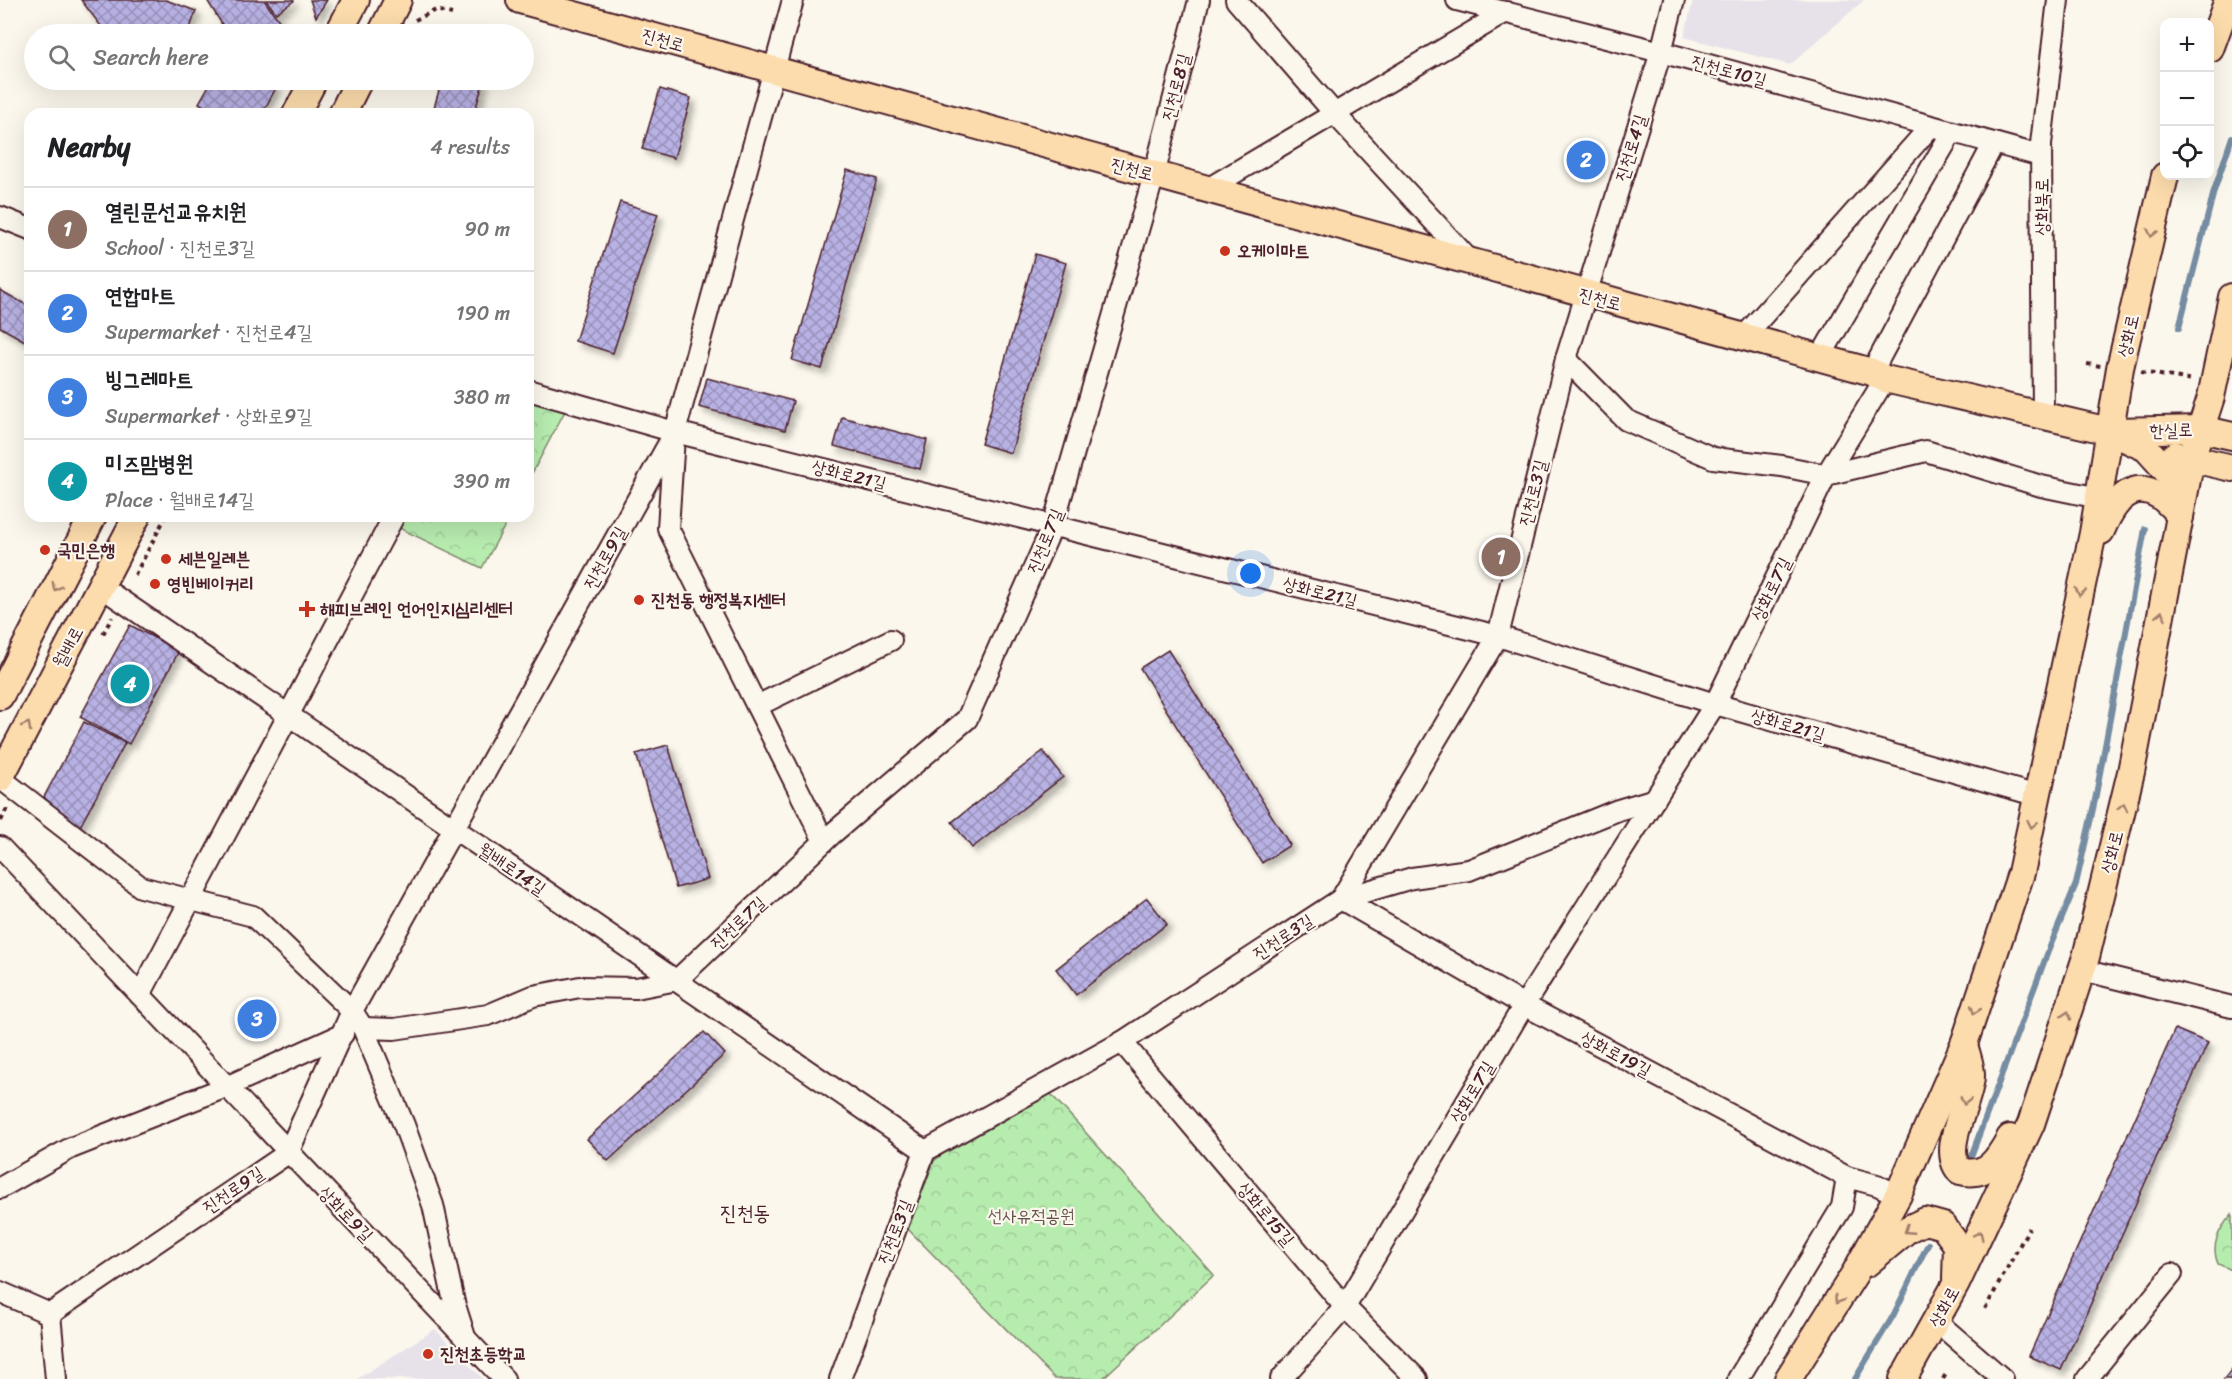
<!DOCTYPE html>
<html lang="en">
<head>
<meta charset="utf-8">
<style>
  :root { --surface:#fff; --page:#f2f2f2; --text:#202124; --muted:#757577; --line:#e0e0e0; --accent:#c8321e }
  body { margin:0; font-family:Sriracha,"Poor Story",sans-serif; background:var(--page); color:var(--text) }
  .controls { position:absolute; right:18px; top:18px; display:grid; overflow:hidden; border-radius:12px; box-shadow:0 6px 24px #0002 }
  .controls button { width:54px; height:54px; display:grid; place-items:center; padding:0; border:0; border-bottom:2px solid var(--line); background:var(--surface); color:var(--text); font:30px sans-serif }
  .you { position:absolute; left:1251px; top:574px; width:21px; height:21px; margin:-15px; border:4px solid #fff; border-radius:50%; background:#1a73e8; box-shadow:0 0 0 9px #1a73e833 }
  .badge { display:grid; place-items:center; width:39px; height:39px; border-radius:50%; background:var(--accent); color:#fff; font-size:20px; font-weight:700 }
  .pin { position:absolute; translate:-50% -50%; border:3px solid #fff; box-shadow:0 2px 6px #0006 }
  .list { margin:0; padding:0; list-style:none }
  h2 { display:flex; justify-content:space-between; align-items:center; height:78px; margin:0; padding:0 24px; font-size:26px }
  h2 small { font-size:20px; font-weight:400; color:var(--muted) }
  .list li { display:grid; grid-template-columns:39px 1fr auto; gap:18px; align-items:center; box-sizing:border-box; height:84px; padding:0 24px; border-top:2px solid var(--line) }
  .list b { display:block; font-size:22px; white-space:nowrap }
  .list p { margin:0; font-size:20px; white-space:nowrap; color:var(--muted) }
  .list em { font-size:20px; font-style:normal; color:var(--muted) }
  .icon { flex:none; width:33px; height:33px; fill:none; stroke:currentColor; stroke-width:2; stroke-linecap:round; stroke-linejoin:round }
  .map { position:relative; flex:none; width:2232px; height:1379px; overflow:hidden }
  .search { position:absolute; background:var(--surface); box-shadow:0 6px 24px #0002; left:24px; top:24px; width:510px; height:66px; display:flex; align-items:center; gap:15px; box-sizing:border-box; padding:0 21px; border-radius:33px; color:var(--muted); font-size:22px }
  .panel { position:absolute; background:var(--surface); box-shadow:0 6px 24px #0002; left:24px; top:108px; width:510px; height:414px; border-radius:18px }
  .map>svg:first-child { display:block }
</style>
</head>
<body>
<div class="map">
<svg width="2232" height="1379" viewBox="0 0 2232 1379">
  <defs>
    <pattern id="forest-crowns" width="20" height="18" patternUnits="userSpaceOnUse" patternTransform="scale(1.5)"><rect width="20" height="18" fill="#b7ecaf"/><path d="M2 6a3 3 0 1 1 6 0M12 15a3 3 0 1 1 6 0" fill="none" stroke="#9fca97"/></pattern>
    <pattern id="building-cross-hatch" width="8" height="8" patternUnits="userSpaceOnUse" patternTransform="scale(1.5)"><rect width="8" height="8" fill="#b8b2e4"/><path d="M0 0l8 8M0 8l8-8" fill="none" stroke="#9890b9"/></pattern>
    <filter id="shadow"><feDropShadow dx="5" dy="5" stdDeviation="3" flood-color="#0004"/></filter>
  </defs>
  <rect width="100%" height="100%" fill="#fbf7ec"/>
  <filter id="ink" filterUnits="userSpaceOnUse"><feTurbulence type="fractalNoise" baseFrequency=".0167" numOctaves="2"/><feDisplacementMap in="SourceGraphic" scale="12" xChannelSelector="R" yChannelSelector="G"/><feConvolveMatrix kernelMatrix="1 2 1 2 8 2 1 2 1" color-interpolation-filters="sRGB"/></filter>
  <g filter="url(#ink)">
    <g fill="#e7e2ea">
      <path d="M 1693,0 L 1864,0 L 1790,65 L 1684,37 Z"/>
      <path d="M 435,1329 L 483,1379 L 357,1379 Z"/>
    </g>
    <g fill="url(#forest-crowns)" stroke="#80866d" stroke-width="1.5">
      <path d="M 528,400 L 565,411 L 528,481 Z"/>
      <path d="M 402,516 L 510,516 L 482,568 L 397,527 Z"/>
      <path d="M 1050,1093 L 1214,1275 L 1102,1379 L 1055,1379 L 908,1229 L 934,1161 L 945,1152 Z"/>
      <path d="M 2232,1214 L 2232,1270 L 2218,1264 C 2210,1245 2219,1229 2232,1214 Z"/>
    </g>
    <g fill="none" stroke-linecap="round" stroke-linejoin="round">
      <g stroke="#748ca2" stroke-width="6">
        <path d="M 2179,328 L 2214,191 L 2232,137"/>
        <path d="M 1970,1159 L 2049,949 L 2076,884 L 2095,800 L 2145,529"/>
        <path d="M 1855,1379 L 1893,1316 L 1928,1244"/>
      </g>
    </g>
    <g fill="url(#building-cross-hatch)" stroke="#4a1f2b" stroke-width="1.5" filter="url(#shadow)">
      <path d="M 81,0 L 166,0 L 196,11 L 188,34 L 107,34 Z"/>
      <path d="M 207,0 L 264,0 L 283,26 L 269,34 L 228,34 Z"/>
      <path d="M 266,0 L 293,0 L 294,1 L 276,13 Z"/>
      <path d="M 310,0 L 327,0 L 316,17 Z"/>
      <path d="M 212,80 L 267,80 L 277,86 L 262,114 L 217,114 L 199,103 Z"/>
      <path d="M 442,80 L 484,80 L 474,114 L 444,114 L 433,111 Z"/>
      <path d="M 660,89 L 691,98 L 674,158 L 642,149 Z"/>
      <path d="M 847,170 L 877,179 L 822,369 L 792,360 Z"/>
      <path d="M 620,202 L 658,214 L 613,353 L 575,341 Z"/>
      <path d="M 1035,254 L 1066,263 L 1011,453 L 981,444 Z"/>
      <path d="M 0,290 L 30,307 L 30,344 L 0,327 Z"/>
      <path d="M 707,378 L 793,401 L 785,430 L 699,407 Z"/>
      <path d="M 842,417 L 927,440 L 920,469 L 834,446 Z"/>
      <path d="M 130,625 L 179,651 L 129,744 L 80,717 Z"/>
      <path d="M 1168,650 L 1290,845 L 1262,863 L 1140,668 Z"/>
      <path d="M 84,722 L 125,743 L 77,832 L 44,797 Z"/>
      <path d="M 668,745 L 708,879 L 676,888 L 636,754 Z"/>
      <path d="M 1043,751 L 1063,777 L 972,848 L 952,822 Z"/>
      <path d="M 1147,898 L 1167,924 L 1076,995 L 1056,969 Z"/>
      <path d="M 2175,1029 L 2208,1043 L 2061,1370 L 2029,1356 Z"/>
      <path d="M 704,1032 L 725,1054 L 608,1161 L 587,1139 Z"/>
      <path d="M 2232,1369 L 2232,1379 L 2224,1379 Z"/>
    </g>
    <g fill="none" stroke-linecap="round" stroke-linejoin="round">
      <defs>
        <g id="minor">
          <path d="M 1236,0 L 1335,114 L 1473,264"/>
          <path d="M 1457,0 L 1661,52 L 2041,156"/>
          <path d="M 1209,188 L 1506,12"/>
          <path d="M 0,217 L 30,229"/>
          <path d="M 1743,338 L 1931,126"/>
          <path d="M 1566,359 L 1626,420 L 1713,458 L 1782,466 L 1826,475 L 1926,451 L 2041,486 L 2099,498"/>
          <path d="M 1819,359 L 1952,132"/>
          <path d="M 1872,372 L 1994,143"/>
          <path d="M 528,390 L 675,432 L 1498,636 L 1715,704 L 2038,796"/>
          <path d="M 2043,415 L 2041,144 L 2058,0"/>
          <path d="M 674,437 L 668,528 L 824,841"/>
          <path d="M 100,586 L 925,1151"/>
          <path d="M 757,706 L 891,640"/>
          <path d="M 0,778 L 141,887 L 253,916 L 352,1011 L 363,1028 L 404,1125 L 433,1205 L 454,1302 L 466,1340"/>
          <path d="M 0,847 L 504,1379"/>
          <path d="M 1341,899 L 1524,1005 L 1847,1177 L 1877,1185 L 1898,1195"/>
          <path d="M 1341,899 L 1412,878 L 1469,870 L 1618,810 L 1655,799"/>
          <path d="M 2082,970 L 2232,1007"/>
          <path d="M 140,995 L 394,516"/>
          <path d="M 363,1028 L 394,1029 L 488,1015 L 533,996 L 580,987 L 636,988 L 677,980 L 832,834 L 967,719 L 1053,525 L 1154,175 L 1199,0"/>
          <path d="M 1122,1042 L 1345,1307 L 1417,1379"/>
          <path d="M 0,1188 L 71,1148 L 226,1087 L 343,1034"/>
          <path d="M 0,1292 L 50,1314"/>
          <path d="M 50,1314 L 288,1153 L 352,1011 L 675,432 L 793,0"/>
          <path d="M 50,1314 L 56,1379"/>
          <path d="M 1936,1321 L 2003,1379"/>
          <path d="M 840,1379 L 925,1151 L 1122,1042 L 1341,899 L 1498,636 L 1566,359 L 1661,52 L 1674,0"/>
          <path d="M 1281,1379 L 1345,1307 L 1524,1005 L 1715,704 L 1826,475 L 1885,379"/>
          <path d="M 1738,1379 L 1842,1207 L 1847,1177"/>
          <path d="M 2087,1379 L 2172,1274"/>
        </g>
        <g id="major">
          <path d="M 520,0 L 1872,372 L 1885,379 L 2109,431 L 2146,448 L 2174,479 L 2180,516"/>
          <path d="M 338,34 L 356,0"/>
          <path d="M 381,34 L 398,0"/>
          <path d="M 2210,49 L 2228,0"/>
          <path d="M 296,114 L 314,80"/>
          <path d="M 342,114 L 359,80"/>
          <path d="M 2115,431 L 2201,429 L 2232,436"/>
          <path d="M 2175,455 L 2232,468"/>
          <path d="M 2101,531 C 2120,486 2146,473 2180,516"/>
          <path d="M 0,696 L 93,516"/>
          <path d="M 0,778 L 137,516"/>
          <path d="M 1964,1044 C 1966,1054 1972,1067 1971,1077 C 1969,1105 1940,1149 1960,1171 C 1988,1178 1998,1159 2010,1138"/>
          <path d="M 1867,1263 L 1908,1229 L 1925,1221 L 1943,1226 L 1957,1245 L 1956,1278"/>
          <path d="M 1788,1379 L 1855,1273 L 1898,1195 L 1964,1044 L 2021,873 L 2093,533 L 2120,368 L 2165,176"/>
          <path d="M 1903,1379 L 1956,1284 L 2031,1124 L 2086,957 L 2131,772 L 2191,459 L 2211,397 L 2232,297"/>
        </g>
      </defs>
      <use href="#minor" stroke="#4a1f2b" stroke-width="24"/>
      <use href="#major" stroke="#4a1f2b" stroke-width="30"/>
      <g stroke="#4a1f2b" stroke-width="4" stroke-dasharray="4.5 4.5" stroke-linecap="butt">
        <path d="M 415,20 L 436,10 L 452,14"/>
        <path d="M 2087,364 L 2101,366"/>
        <path d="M 2141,372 L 2193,380"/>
        <path d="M 135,575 L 166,516"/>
        <path d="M 103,634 L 112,617"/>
        <path d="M 1,821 L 8,806"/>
        <path d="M 1985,1309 L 2029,1228"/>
        <path d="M 1943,1379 L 1946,1374"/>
      </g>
      <use href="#minor" stroke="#fbf7ec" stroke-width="20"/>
      <use href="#major" stroke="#fcdcac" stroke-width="26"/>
    </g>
    <defs><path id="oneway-chevron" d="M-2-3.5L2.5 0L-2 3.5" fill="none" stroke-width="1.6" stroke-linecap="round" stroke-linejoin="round" transform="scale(1.5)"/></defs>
    <g stroke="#a37e6c">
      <use href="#oneway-chevron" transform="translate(2152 233) rotate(103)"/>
      <use href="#oneway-chevron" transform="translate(56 587) rotate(117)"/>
      <use href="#oneway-chevron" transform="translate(2080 592) rotate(102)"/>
      <use href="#oneway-chevron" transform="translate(2161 615) rotate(-79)"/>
      <use href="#oneway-chevron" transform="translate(27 726) rotate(-62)"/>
      <use href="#oneway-chevron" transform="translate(2123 807) rotate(-76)"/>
      <use href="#oneway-chevron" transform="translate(2032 824) rotate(102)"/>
      <use href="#oneway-chevron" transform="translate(1975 1010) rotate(109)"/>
      <use href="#oneway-chevron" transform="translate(2067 1015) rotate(-72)"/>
      <use href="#oneway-chevron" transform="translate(1965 1101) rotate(103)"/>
      <use href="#oneway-chevron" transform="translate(1908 1230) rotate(147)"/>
      <use href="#oneway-chevron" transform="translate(1979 1235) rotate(-65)"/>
      <use href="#oneway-chevron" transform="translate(1838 1300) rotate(122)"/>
    </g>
  </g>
  <g fill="#c8321e" stroke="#fbf7ec" stroke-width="2">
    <circle cx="1225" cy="251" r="6"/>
    <circle cx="45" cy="550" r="6"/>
    <circle cx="166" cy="559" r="6"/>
    <circle cx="155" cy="584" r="6"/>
    <circle cx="639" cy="600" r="6"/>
    <path d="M304 600h6v6h6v6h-6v6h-6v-6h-6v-6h6z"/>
    <circle cx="428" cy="1354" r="6"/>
  </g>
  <g text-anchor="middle" stroke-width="4.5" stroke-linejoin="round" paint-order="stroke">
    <g font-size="18" fill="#4a1f2b" stroke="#fbf7ec">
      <text transform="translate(663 40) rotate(16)" y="6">진천로</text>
      <text transform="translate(1729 71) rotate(15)" y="6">진천로10길</text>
      <text transform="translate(1176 87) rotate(-76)" y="6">진천로8길</text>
      <text transform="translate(1631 148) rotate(-73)" y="6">진천로4길</text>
      <text transform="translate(1132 169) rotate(15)" y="6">진천로</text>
      <text transform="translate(2042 207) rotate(-90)" y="6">상화북로</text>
      <text transform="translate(1600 299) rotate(15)" y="6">진천로</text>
      <text transform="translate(2128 336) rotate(-77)" y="6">상화로</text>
      <text transform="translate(2171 430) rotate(-1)" y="6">한실로</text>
      <text transform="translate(849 475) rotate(14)" y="6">상화로21길</text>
      <text transform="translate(1533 493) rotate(-76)" y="6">진천로3길</text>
      <text transform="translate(1045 541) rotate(-68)" y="6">진천로7길</text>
      <text transform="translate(605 558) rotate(-61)" y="6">진천로9길</text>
      <text transform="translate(1771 589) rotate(-64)" y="6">상화로7길</text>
      <text transform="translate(1320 592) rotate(14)" y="6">상화로21길</text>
      <text transform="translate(68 647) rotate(-62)" y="6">월배로</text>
      <text transform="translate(1788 725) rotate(16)" y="6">상화로21길</text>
      <text transform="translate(2112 852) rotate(-76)" y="6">상화로</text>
      <text transform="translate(512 869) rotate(34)" y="6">월배로14길</text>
      <text transform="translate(738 923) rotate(-43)" y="6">진천로7길</text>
      <text transform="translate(1283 937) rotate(-33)" y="6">진천로3길</text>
      <text transform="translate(1616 1054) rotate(28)" y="6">상화로19길</text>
      <text transform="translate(1472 1092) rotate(-59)" y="6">상화로7길</text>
      <text transform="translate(233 1190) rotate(-34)" y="6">진천로9길</text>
      <text transform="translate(346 1214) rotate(46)" y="6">상화로9길</text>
      <text transform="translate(1266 1214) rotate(50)" y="6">상화로15길</text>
      <text transform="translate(895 1232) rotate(-69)" y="6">진천로3길</text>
      <text transform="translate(1944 1307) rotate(-61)" y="6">상화로</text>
    </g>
    <g font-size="18" font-weight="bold" fill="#4a1f2b" stroke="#fbf7ec" text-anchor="start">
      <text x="1237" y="257">오케이마트</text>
      <text x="57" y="556">국민은행</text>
      <text x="178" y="565">세븐일레븐</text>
      <text x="167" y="590">영빈베이커리</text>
      <text x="651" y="606">진천동 행정복지센터</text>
      <text x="320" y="615">해피브레인 언어인지심리센터</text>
      <text x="440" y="1360">진천초등학교</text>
    </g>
    <g font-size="18" fill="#65524c" stroke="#fbf7ec">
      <text x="1031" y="1222">선사유적공원</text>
    </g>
    <g font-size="21" fill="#4a1f2b" stroke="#fbf7ec">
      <text x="745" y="1220">진천동</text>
    </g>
  </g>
</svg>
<div class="controls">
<button>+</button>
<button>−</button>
<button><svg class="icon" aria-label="locate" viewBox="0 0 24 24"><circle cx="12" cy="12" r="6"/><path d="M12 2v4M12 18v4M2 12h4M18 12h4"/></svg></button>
</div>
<div class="you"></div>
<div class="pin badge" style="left:1501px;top:557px;background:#8d6e63">1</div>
<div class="pin badge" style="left:1586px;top:160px;background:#3f7fe0">2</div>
<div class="pin badge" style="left:257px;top:1019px;background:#3f7fe0">3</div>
<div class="pin badge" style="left:130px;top:684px;background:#0f9aa8">4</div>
<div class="search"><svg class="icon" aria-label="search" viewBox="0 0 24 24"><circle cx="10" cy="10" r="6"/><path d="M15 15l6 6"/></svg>Search here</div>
<section class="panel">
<h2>Nearby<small>4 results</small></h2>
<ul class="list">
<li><span class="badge" style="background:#8d6e63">1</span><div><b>열린문선교유치원</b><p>School · 진천로3길</p></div><em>90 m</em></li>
<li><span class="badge" style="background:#3f7fe0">2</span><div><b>연합마트</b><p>Supermarket · 진천로4길</p></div><em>190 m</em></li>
<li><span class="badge" style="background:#3f7fe0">3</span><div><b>빙그레마트</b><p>Supermarket · 상화로9길</p></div><em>380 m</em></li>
<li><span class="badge" style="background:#0f9aa8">4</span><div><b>미즈맘병원</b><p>Place · 월배로14길</p></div><em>390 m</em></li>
</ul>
</section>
</div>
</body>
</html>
